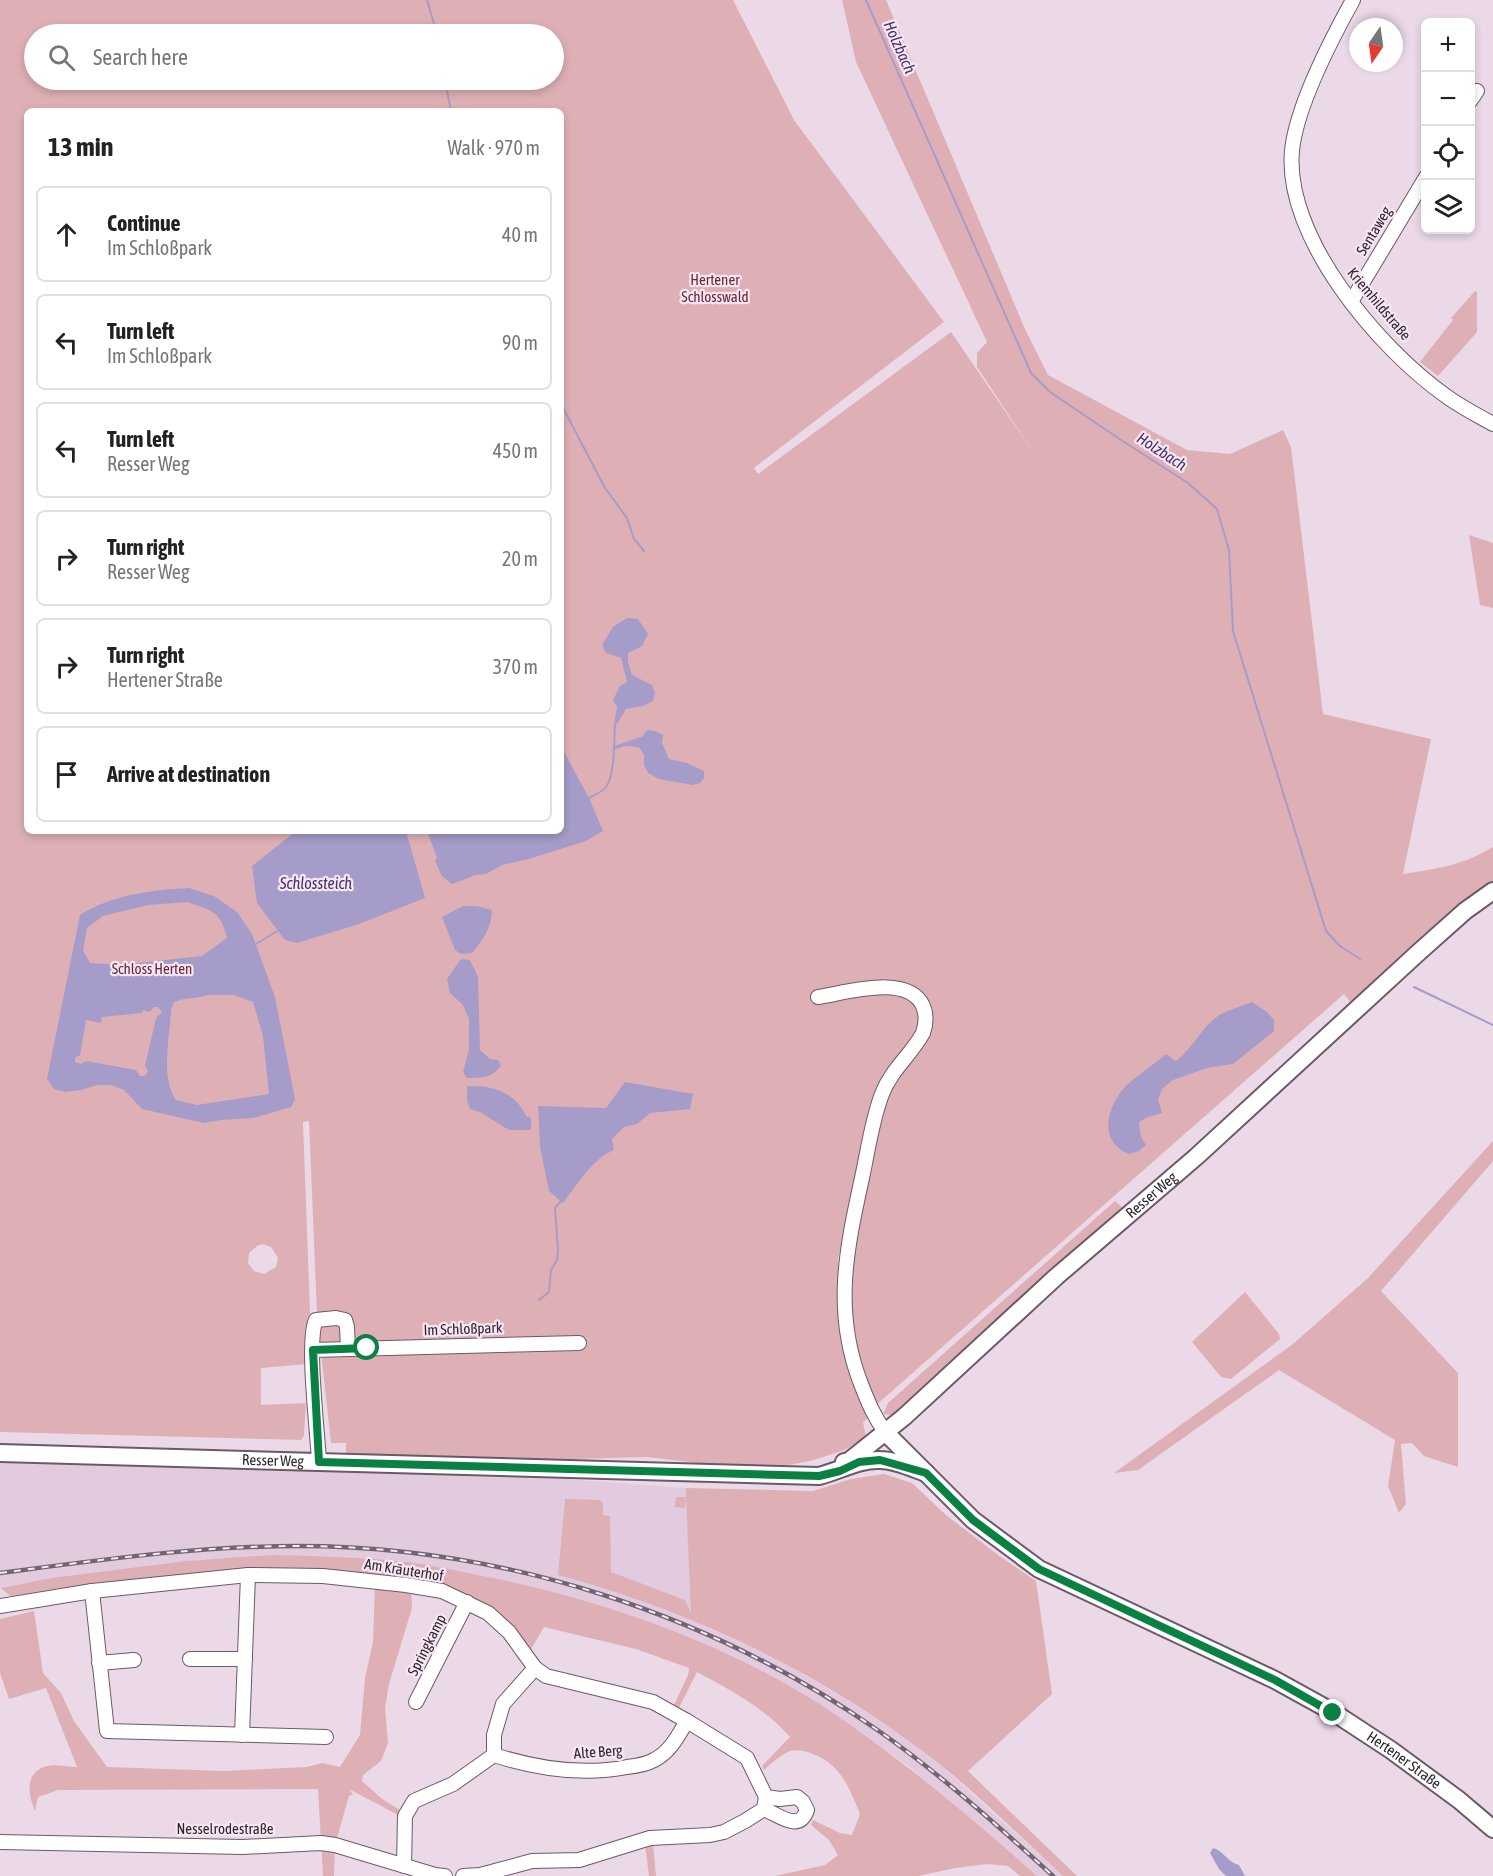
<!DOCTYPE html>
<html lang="en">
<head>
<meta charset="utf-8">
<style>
  :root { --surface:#fff; --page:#f2f2f2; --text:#222; --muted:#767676; --line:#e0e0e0 }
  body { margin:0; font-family:"Asap Condensed",sans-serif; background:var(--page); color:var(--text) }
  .controls { position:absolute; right:18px; top:18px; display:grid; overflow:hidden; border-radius:9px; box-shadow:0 3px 9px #0003 }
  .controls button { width:54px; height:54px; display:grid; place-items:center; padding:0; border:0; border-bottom:2px solid var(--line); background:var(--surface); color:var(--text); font:30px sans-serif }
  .compass { position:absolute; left:1349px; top:18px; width:54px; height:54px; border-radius:50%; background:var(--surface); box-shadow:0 3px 9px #0003; rotate:193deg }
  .stop { position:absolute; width:18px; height:18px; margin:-14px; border:4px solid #0b8043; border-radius:50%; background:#fff }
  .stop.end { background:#0b8043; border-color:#fff; box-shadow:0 2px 6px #0008 }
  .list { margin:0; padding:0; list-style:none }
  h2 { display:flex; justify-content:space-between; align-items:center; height:78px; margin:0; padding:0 24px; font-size:26px }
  h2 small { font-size:20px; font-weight:400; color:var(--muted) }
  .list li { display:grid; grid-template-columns:39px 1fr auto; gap:18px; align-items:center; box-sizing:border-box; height:96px; margin:0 12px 12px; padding:0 12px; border:2px solid var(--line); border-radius:9px }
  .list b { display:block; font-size:22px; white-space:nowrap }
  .list p { margin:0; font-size:20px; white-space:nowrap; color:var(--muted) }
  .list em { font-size:20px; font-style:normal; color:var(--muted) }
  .icon { flex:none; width:33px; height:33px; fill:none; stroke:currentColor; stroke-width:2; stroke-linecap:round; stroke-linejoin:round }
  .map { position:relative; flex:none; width:1493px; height:1876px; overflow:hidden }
  .search { position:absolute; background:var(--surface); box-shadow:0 3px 9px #0003; left:24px; top:24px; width:540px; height:66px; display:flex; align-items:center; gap:15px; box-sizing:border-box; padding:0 21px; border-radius:33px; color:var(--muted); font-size:22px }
  .panel { position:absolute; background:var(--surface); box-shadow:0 3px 9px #0003; left:24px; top:108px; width:540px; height:726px; border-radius:9px }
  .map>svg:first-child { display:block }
</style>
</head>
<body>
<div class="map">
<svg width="1493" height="1876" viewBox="0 0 1493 1876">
  <rect width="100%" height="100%" fill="#ebd9e8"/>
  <path fill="#e3cbdf" d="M 0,1462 L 539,1477 L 686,1488 L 692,1615 L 625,1594 L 663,1607 L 776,1658 L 849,1701 L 902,1736 L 940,1765 L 1063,1876 L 1037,1876 L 906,1764 L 823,1707 L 770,1676 L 659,1626 L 207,1559 L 0,1587 Z"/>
  <g fill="#deb0b5" fill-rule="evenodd">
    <path d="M 0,0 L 733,0 L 794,120 L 944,322 L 754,468 L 758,474 L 951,332 L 1035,455 L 977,367 L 977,353 L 987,342 L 856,62 L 842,0 L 886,0 L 1025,329 L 1048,375 L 1187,450 L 1230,454 L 1283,430 L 1291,447 L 1323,714 L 1431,739 L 1403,874 C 1439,868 1461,866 1493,847 L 1493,881 L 1354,1007 L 1344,994 L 875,1406 L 865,1380 L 851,1330 L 851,1275 L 860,1218 L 885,1097 L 931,1032 L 932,1021 L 878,1092 L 856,1175 L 838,1259 L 841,1340 L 871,1416 L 863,1422 L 866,1437 L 845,1450 L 810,1461 L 778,1467 L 734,1467 L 646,1457 L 540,1460 L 346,1454 L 346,1443 L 331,1443 L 317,1315 L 309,1121 L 303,1122 L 310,1313 L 306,1364 L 261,1368 L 261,1405 L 306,1403 L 304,1436 L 301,1440 L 0,1432 ZM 34,34 L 554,34 L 554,80 L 34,80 ZM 27,111 L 561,111 L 561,831 L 27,831 ZM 262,1244 L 271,1247 L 278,1258 L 276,1267 L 264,1274 L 254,1271 L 248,1263 L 249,1253 L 257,1246 Z"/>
    <path d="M 1475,291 L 1477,292 L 1477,332 L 1438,376 L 1420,362 L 1453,320 L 1451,318 Z"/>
    <path d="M 1469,535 L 1493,543 L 1493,608 L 1480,605 Z"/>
    <path d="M 1493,1141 L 1493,1161 L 1381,1291 L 1458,1373 L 1458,1467 L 1424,1456 L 1412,1443 L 1401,1444 L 1406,1504 L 1399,1513 L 1388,1486 L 1395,1440 L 1279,1370 L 1138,1470 L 1114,1473 L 1293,1344 L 1368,1278 Z"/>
    <path d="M 1115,1201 L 1124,1209 L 899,1411 L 891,1415 L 883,1414 L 888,1403 Z"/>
    <path d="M 1245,1292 L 1279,1334 L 1280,1339 L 1231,1379 L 1221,1377 L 1192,1342 Z"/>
    <path d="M 884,1474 L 912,1483 L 946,1515 L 998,1555 L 1036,1581 L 1052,1694 L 968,1771 L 1077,1876 L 1063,1876 C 1022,1838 982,1798 938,1763 C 826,1675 696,1612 558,1575 L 565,1499 L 600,1500 L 603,1503 L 603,1515 L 610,1516 L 611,1572 L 685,1600 L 691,1613 L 686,1498 L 685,1508 L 675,1507 L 676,1497 L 686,1497 L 686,1488 L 813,1491 L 851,1479 Z"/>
    <path d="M 272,1555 C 314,1556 356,1557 398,1561 C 428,1564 458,1571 488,1577 C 605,1601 723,1642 824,1707 C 900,1757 969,1816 1037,1876 L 1020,1876 L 1008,1866 L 987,1864 L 955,1868 L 918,1876 L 775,1876 L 825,1865 L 838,1855 L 829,1840 L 811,1825 L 813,1820 L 840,1833 L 852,1835 L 860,1814 C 849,1787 841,1765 813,1754 C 806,1751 797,1749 790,1751 C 780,1755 772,1763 764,1770 L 762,1766 L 790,1737 C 764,1708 731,1690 697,1672 L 678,1710 L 673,1707 L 688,1675 L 689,1668 L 636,1649 L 544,1627 L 529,1653 L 486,1605 L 326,1573 L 62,1588 L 11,1596 L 0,1588 L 52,1578 L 186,1561 Z"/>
    <path d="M 375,1585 L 411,1590 L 412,1608 L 389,1684 L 385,1708 L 388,1743 L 381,1761 L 363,1775 L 362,1781 L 381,1798 L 401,1811 L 400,1816 L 349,1789 L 353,1794 L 349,1796 L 335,1845 L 334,1876 L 323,1876 L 318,1789 L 58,1790 L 38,1797 L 35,1811 C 28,1795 24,1772 47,1766 C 56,1764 68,1767 77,1767 L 46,1688 L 9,1699 L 0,1673 L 0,1619 L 34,1611 L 43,1673 L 61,1693 L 74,1721 L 107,1767 L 225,1771 L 307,1767 L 322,1763 L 340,1767 L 360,1735 L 365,1678 L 373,1642 Z"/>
    <path d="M 653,1844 L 656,1876 L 649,1876 L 645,1845 Z"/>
  </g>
  <g fill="#a59cc9" fill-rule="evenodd">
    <path d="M 627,618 L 638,619 L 648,634 L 642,646 L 628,653 L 628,662 L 632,675 L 652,685 L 655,693 L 653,701 L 643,706 L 626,709 L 617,724 L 614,725 L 617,707 L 613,700 L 620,686 L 627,682 L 621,658 L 606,653 L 602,645 L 613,627 Z"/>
    <path d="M 647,730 L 655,731 L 663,735 L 662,743 L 669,759 L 687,763 L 704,771 L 704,778 L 700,783 L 693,785 L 659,779 L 648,773 L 644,765 L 644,755 L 639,747 L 625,746 L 615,749 L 615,746 L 643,736 Z"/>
    <path d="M 561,746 L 589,798 L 603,831 L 586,841 L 529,859 L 502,865 L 486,874 L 476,875 L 452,884 L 442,876 L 435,861 L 437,858 L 427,831 L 561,831 Z"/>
    <path d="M 296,831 L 406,831 L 425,898 L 359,924 L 297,943 L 285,940 L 257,903 L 252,866 Z"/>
    <path d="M 189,888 L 214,896 L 237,912 L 252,934 L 275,997 L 295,1099 L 291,1107 L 253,1118 L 221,1120 L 204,1123 L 142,1109 L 124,1090 L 111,1085 L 97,1085 L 81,1090 L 65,1092 L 54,1089 L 47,1079 L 80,915 C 111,895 152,890 189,888 ZM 187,902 C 211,910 221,911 227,938 L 202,956 L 119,965 L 90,963 L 83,950 L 87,928 L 103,916 L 148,905 ZM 208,995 L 234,995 L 253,1002 L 263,1036 L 269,1094 L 197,1105 L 176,1100 C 160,1078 170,1037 171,1010 L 174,1002 C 187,997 197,999 208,995 ZM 154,1007 L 158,1007 L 162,1012 L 156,1018 L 145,1066 L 148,1071 L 145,1076 L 140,1076 L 136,1070 L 86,1061 L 81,1064 L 75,1062 L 75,1058 L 80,1055 L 86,1020 L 101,1023 L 102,1017 L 142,1013 L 143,1010 L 149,1012 Z"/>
    <path d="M 463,906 L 477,906 L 492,910 C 492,927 482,941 472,953 L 461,954 L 455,950 L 442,917 Z"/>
    <path d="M 461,959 L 470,960 L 478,977 L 480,1050 L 490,1059 L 498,1060 L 501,1066 C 491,1078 483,1078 467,1078 L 463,1072 L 469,1049 L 469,1019 L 463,1005 L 450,993 L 447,979 Z"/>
    <path d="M 1252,1002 L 1267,1012 L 1274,1020 L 1274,1031 L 1233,1064 L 1207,1068 L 1173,1080 L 1162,1089 L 1158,1099 L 1162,1113 L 1148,1117 L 1139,1122 L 1141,1137 L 1146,1145 L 1139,1151 L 1129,1154 C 1101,1143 1105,1114 1120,1093 C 1128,1081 1155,1064 1166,1054 L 1176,1061 C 1193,1049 1202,1025 1221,1014 C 1231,1009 1242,1006 1252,1002 Z"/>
    <path d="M 625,1082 L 693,1094 L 690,1109 L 650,1113 L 637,1124 L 624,1127 L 612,1139 L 614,1150 C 592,1159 577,1185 563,1203 L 549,1191 L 540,1146 L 538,1106 L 606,1108 Z"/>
    <path d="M 467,1086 C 493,1085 515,1092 526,1116 L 531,1118 L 531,1130 L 509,1130 L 480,1112 L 470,1109 L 467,1100 Z"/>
    <path d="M 1213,1848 C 1223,1850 1228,1863 1239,1865 L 1245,1876 L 1226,1876 L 1219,1869 L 1210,1853 Z"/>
  </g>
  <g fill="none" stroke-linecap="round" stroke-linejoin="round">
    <g stroke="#a59cc9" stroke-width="2">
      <path d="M 427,0 L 437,34"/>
      <path d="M 866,0 L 1031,373 L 1050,392 L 1118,438 L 1188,483 L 1217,509 L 1229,550 L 1233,631 L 1326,931 L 1340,946 L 1360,959"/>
      <path d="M 445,80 L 451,111"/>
      <path d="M 561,404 L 605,488 L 627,518 L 634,539 L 644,551"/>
      <path d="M 589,798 C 595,795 602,792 606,787 C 615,775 614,740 615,724"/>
      <path d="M 256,944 L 277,931"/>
      <path d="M 1414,987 L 1493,1025"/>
      <path d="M 539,1300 L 549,1292 L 551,1270 L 557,1260 L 558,1250 L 555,1208 L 561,1201"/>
    </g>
    <defs>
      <g id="minor">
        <path d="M 1353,0 C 1332,38 1296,108 1292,151 C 1284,237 1379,349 1446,396 C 1461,407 1477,415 1493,424"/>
        <path d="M 1470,101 L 1477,91"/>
        <path d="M 1351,302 L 1426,177"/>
        <path d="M 818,997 C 846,993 908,973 923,1006 C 927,1015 926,1024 923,1033 C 911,1055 891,1070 882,1094 C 872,1120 868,1150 862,1178 C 846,1251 833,1312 861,1384 C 868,1402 874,1417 886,1433"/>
        <path d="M 313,1350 L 579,1343"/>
        <path d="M 319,1462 C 318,1435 306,1340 316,1320 L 336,1318 L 345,1320 L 347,1327 L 348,1349"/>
        <path d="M 92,1591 L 107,1731 L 326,1737"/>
        <path d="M 0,1606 L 92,1591 L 248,1575 L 323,1576 L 406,1585 L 442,1591 L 488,1613 L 509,1632 L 535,1668 L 546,1676 L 653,1702 L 687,1721 L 747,1758 L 766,1797"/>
        <path d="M 190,1659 L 245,1659"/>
        <path d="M 99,1663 L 134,1660"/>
        <path d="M 416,1702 L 467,1602"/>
        <path d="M 242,1735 L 248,1575"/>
        <path d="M 494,1755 C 538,1769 582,1776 627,1767 C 636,1766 647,1764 654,1760 C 670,1752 678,1736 687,1721"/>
        <path d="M 0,1842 L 243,1847 L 321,1843 L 335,1845 L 435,1875 L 445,1876"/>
        <path d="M 404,1866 L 405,1816 L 414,1801 L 453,1784 L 494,1755 L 494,1735 L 503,1704 L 535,1668"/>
        <path d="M 463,1876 L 480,1875 L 532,1861 L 579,1860 L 650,1838 L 710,1835 L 724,1832 L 745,1821 L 764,1809 L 766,1797 L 780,1799 L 797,1797 L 803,1802 L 807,1810 C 799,1833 779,1815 764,1809"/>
      </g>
      <g id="major">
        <path id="s1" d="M 886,1433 L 973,1520 L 1039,1569 L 1275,1680 L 1333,1712 L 1391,1750 L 1459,1800 L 1493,1829"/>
        <path id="s2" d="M 0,1453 L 819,1476 C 839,1471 859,1459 880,1460 C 895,1460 912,1468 926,1473"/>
        <path id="s3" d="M 844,1462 L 849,1461 L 904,1417 L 1057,1276 L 1196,1157 L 1419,952 L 1465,911 L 1493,891"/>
      </g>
    </defs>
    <use href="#minor" stroke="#6a5a67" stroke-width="16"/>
    <use href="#major" stroke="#6a5a67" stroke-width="20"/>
    <use href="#minor" stroke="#fff" stroke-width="14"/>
    <use href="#major" stroke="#fff" stroke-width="16"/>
    <defs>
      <path id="rail" d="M 0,1573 C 99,1560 198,1546 298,1546 C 502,1546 708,1613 876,1729 C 939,1773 996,1824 1053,1876"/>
    </defs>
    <use href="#rail" stroke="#716670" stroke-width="4.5"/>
    <use href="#rail" stroke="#f9e6f5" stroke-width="2" stroke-dasharray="7" stroke-linecap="butt"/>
  </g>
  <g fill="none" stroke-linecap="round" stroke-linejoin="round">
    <path stroke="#0b8043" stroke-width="8" d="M 367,1348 L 313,1350 L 319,1462 L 819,1476 L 840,1471 L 859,1462 L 880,1460 L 926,1473 L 973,1520 L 1039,1569 L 1275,1680 L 1333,1713"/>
  </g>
  <g text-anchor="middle" stroke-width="4.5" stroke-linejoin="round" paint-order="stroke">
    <g font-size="15" fill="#2d262c" stroke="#f9e6f5">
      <text transform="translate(1374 231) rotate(-59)" y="5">Sentaweg</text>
      <text transform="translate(1379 304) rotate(50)" y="5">Kriemhildstraße</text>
      <text dy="5" stroke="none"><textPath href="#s3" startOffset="408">Resser Weg</textPath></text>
      <text transform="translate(463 1329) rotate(-2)" y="5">Im Schloßpark</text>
      <text dy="5" stroke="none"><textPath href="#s2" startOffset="273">Resser Weg</textPath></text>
      <text transform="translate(404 1570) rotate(9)" y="5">Am Kräuterhof</text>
      <text transform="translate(427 1645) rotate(-63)" y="5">Springkamp</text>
      <text transform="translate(598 1752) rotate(-4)" y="5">Alte Berg</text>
      <text dy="5" stroke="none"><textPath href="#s1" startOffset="618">Hertener Straße</textPath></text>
      <text x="225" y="1834">Nesselrodestraße</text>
    </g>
    <g font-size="15" fill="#682734" stroke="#f9e6f5">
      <text x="715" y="285">Hertener<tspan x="715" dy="17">Schlosswald</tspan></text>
      <text x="152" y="974">Schloss Herten</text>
    </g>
    <g font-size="16" font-style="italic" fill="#403169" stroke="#f9e6f5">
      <text transform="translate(900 47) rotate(66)" y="6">Holzbach</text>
      <text transform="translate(1162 451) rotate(33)" y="6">Holzbach</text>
      <text x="316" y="889">Schlossteich</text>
    </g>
  </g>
</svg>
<div class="controls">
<button>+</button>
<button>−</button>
<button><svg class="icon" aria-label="locate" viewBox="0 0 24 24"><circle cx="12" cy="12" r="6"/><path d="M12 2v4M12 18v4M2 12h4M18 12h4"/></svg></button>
<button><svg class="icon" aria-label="layers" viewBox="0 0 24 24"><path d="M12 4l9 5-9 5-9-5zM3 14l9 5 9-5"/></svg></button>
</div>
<svg class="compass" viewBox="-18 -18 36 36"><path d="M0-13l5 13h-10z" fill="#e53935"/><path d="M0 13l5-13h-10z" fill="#767676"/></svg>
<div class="stop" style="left:367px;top:1348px"></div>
<div class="stop end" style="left:1333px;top:1713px"></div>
<div class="search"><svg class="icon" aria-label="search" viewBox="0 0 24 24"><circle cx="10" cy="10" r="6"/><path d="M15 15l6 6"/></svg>Search here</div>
<section class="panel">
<h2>13 min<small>Walk · 970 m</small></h2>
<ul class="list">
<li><svg class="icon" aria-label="ahead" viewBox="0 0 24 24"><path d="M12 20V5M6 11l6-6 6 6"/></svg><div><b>Continue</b><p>Im Schloßpark</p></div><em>40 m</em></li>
<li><svg class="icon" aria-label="left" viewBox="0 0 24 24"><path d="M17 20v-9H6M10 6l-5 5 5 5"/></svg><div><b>Turn left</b><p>Im Schloßpark</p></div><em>90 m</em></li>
<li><svg class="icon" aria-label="left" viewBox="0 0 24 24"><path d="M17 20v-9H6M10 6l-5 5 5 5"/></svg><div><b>Turn left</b><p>Resser Weg</p></div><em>450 m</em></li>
<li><svg class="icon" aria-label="right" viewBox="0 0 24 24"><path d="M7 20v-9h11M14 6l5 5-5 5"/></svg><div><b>Turn right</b><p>Resser Weg</p></div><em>20 m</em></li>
<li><svg class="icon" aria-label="right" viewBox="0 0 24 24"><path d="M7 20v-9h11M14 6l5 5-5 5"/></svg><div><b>Turn right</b><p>Hertener Straße</p></div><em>370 m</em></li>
<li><svg class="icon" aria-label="arrive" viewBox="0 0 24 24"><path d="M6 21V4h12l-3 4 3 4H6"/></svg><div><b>Arrive at destination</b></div></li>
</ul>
</section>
</div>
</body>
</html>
